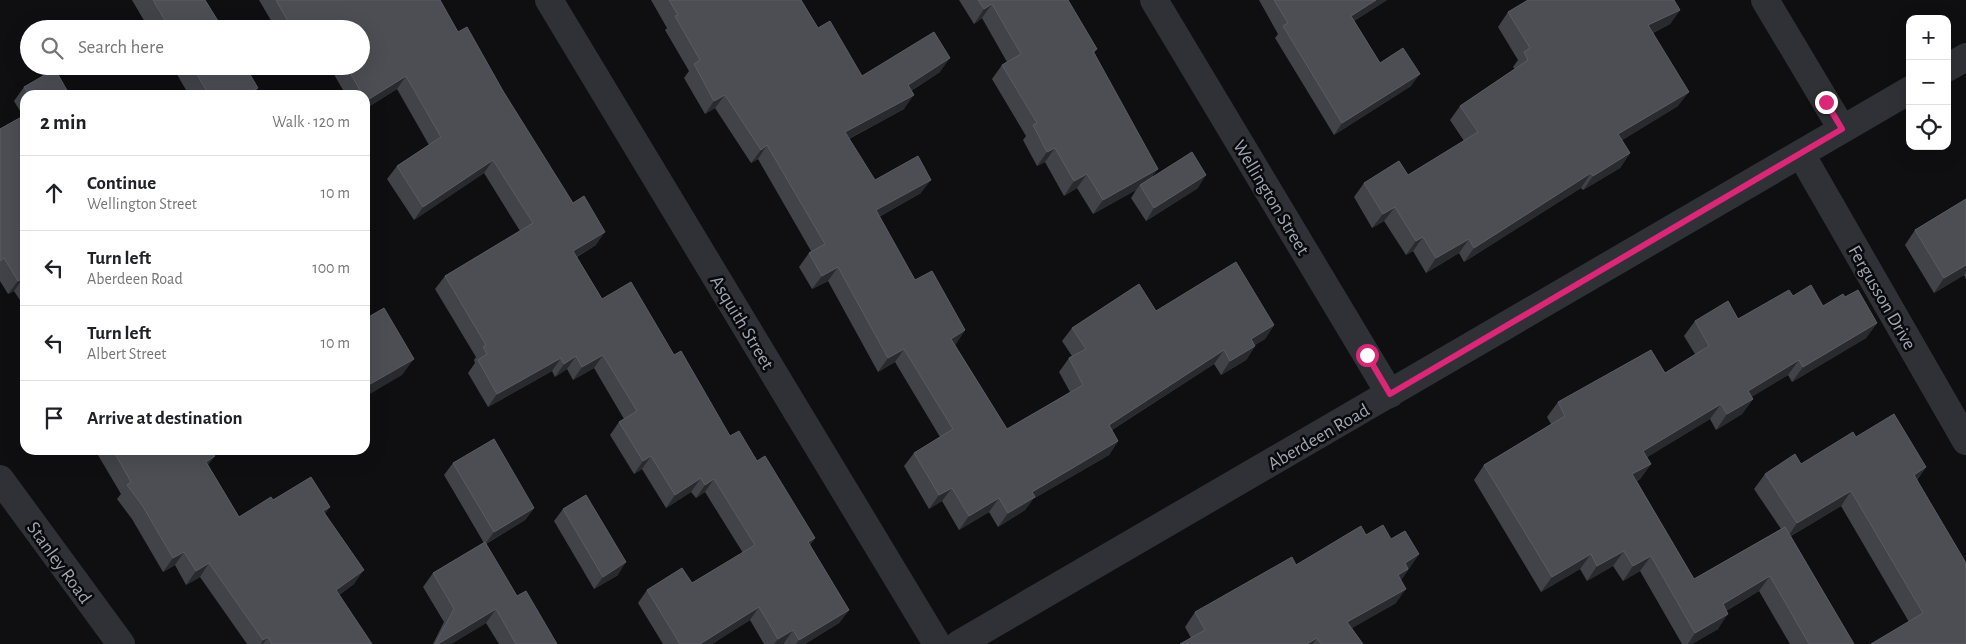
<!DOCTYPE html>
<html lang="en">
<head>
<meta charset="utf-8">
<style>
  :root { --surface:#fff; --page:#f2f2f2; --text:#202124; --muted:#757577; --line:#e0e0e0 }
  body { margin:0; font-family:"Alegreya Sans",sans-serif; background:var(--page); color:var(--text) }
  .controls { position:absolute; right:15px; top:15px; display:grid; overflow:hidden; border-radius:10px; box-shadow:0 5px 20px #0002 }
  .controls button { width:45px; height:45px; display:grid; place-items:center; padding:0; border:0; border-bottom:1px solid var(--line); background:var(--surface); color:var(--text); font:25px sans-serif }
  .stop { position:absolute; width:15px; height:15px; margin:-11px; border:4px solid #db2777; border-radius:50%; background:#fff }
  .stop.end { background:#db2777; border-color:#fff; box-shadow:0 1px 5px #0008 }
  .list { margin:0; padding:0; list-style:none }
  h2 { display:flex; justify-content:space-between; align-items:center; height:65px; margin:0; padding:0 20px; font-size:21px }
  h2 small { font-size:16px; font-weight:400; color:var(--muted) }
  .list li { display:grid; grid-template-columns:32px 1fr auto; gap:15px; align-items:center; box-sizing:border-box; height:75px; padding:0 20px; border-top:1px solid var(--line) }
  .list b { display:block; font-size:19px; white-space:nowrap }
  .list p { margin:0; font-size:16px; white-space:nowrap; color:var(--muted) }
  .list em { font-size:16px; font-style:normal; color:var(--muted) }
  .icon { flex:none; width:28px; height:28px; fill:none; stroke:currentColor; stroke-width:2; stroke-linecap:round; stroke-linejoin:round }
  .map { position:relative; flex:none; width:1966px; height:644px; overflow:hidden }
  .search { position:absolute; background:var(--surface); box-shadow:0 5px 20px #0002; left:20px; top:20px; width:350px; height:55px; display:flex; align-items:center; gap:12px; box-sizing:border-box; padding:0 18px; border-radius:28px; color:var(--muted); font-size:19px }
  .panel { position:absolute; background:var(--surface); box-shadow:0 5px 20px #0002; left:20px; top:90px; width:350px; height:365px; border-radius:15px }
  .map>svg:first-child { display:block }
</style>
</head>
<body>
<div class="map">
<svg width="1966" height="644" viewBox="0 0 1966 644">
  <rect width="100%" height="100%" fill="#0f0f11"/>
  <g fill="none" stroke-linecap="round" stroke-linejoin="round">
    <g stroke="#303136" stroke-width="28">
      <path d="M 549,0 L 937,644"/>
      <path d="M 1154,0 L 1390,394"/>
      <path d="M 1765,0 L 1842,129"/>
      <path d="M 1947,68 L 1966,57"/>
      <path d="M 1801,154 L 1966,441"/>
      <path d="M 0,479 L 121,644"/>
      <path d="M 959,644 L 1910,90"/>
    </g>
  </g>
  <g fill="#424349">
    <path d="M 132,0 L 205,0 L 223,29 L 149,29 Z"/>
    <path d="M 259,0 L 440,0 L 458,32 L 503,91 L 596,245 L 577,257 L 602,299 L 674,355 L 730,436 L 757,461 L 815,538 L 810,545 L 849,610 L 839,623 L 805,644 L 784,644 L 784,643 L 782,644 L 764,644 L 750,620 L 712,644 L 663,644 L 638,603 L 647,590 L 692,583 L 743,553 L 705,492 L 696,498 L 691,492 L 666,508 L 642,469 L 634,474 L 610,435 L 619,422 L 624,419 L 594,368 L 573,380 L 567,369 L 555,377 L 552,371 L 488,407 L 468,373 L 475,363 L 474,360 L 476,357 L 435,289 L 445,276 L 520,231 L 484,173 L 414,220 L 387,179 L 397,166 L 429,145 L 397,89 L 365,109 L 365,95 L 346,95 L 329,66 L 361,66 L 361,29 L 276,29 Z"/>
    <path d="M 651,0 L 801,0 L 818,28 L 862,76 L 940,72 L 911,91 L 904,109 L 849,139 L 875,180 L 921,193 L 879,217 L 915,280 L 965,330 L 955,345 L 1007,429 L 1070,392 L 1059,372 L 1069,358 L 1072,356 L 1062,341 L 1072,328 L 1156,311 L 1274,325 L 1265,339 L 1255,345 L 1255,346 L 1246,360 L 1221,375 L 1214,364 L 1112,430 L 1118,441 L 1109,455 L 1033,499 L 1025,510 L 998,527 L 989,512 L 959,530 L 942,501 L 929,509 L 904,466 L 914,453 L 940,437 L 895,362 L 878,372 L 828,281 L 812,289 L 799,267 L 809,253 L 811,251 L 758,159 L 751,163 L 715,108 L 705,114 L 684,78 L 689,71 L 665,30 L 667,28 Z"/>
    <path d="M 959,0 L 1068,0 L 1097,49 L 1094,53 L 1153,177 L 1198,188 L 1146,221 L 1131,198 L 1136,190 L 1093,214 L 1077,188 L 1064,196 L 1045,162 L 1037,166 L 1023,140 L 1026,136 L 992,79 L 1002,65 L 1007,62 L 982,18 L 974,24 Z"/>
    <path d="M 1259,0 L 1387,0 L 1354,21 L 1380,63 L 1411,86 L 1334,135 L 1275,38 L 1278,34 Z"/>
    <path d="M 1680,10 L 1670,24 L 1653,33 L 1678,106 L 1622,140 L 1630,153 L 1620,168 L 1583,190 L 1581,188 L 1464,262 L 1459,253 L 1426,273 L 1413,251 L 1406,255 L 1384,221 L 1372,228 L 1354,197 L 1364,183 L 1408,175 L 1464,141 L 1450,120 L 1460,106 L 1515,69 L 1513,67 L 1518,60 L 1498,27 L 1508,12 Z"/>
    <path d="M 172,66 L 245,66 L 253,95 L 189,95 Z"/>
    <path d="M 24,87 L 68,95 L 25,95 L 25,308 L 14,291 L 8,294 L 0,281 L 0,129 L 23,116 L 14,101 Z"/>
    <path d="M 1966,199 L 1966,279 L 1964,275 L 1934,293 L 1905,245 L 1915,230 Z"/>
    <path d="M 1793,296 L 1823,306 L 1845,297 L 1877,323 L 1866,338 L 1792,382 L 1788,375 L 1751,397 L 1753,399 L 1742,414 L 1716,430 L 1710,419 L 1647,457 L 1651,464 L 1640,479 L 1637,481 L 1694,579 L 1781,529 L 1754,489 L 1765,474 L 1801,464 L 1856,437 L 1926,467 L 1917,480 L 1966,644 L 1909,622 L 1841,506 L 1791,536 L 1854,644 L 1790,644 L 1759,591 L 1726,611 L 1718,629 L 1692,644 L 1682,644 L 1640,571 L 1623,581 L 1613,566 L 1587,581 L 1580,569 L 1541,592 L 1474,480 L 1484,465 L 1551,424 L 1547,417 L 1558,402 L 1665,373 L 1695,354 L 1684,336 L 1695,321 L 1738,319 Z"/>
    <path d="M 95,450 L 211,450 L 208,465 L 239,517 L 273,500 L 325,514 L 354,584 L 339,595 L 372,644 L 247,644 L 200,577 L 186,585 L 175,565 L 163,572 L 132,519 L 117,499 L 121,494 Z"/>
    <path d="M 453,463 L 534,508 L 525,520 L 486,544 L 517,596 L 557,644 L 499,644 L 486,623 L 451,644 L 433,644 L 444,622 L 423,587 L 433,573 L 484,543 L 444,475 Z"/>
    <path d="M 563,509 L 618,575 L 594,589 L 554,521 Z"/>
    <path d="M 1366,535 L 1391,539 L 1419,554 L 1401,580 L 1396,603 L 1352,628 L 1363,644 L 1180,644 L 1191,638 L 1185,627 L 1195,612 L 1296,565 Z"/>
  </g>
  <g fill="#292a2e">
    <path d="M 1376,0 L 1387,0 L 1343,28 L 1351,16 Z"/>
    <path d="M 992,4 L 982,18 L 974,24 L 984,9 Z"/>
    <path d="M 1680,10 L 1670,24 L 1638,40 L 1648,25 Z"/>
    <path d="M 950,58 L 940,72 L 898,99 L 908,85 Z"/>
    <path d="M 1420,74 L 1411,86 L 1334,135 L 1342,123 Z"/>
    <path d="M 406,76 L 397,89 L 365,109 L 365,102 L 366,101 Z"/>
    <path d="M 258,88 L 253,95 L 247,95 L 248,94 Z"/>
    <path d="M 1689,92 L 1678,106 L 1608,149 L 1618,134 Z"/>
    <path d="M 725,95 L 715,108 L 705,114 L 714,101 Z"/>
    <path d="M 914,95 L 904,109 L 835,146 L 845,132 Z"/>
    <path d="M 767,145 L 758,159 L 751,163 L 761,150 Z"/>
    <path d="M 1055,148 L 1045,162 L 1037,166 L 1047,152 Z"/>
    <path d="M 1630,153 L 1620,168 L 1583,190 L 1593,176 Z"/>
    <path d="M 493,160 L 484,173 L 414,220 L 423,207 Z"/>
    <path d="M 1158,169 L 1148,183 L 1140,185 L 1136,190 L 1093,214 L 1103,200 Z"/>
    <path d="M 1591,173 L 1581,188 L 1464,262 L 1474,248 Z"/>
    <path d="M 1087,174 L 1077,188 L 1064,196 L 1074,181 Z"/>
    <path d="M 1206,175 L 1198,188 L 1146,221 L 1154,208 Z"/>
    <path d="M 931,180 L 921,193 L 866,224 L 876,210 Z"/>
    <path d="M 1395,207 L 1384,221 L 1372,228 L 1383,214 Z"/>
    <path d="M 605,232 L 596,245 L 564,264 L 573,251 Z"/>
    <path d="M 1423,237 L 1413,251 L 1406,255 L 1416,241 Z"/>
    <path d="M 1469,239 L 1459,253 L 1426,273 L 1436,258 Z"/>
    <path d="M 1966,265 L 1966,272 L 1964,275 L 1934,293 L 1944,278 Z"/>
    <path d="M 838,267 L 828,281 L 812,289 L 822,276 Z"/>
    <path d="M 24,277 L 14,291 L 8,294 L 18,281 Z"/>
    <path d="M 1877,323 L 1866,338 L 1792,382 L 1803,367 Z"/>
    <path d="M 1274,325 L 1265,339 L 1242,353 L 1251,339 Z"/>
    <path d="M 965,330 L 956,344 L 941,353 L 951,339 Z"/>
    <path d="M 1255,346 L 1246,360 L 1221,375 L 1230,361 Z"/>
    <path d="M 904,349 L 895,362 L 878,372 L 888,358 Z"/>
    <path d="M 1224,350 L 1214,364 L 1099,438 L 1109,425 Z"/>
    <path d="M 603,355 L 594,368 L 573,380 L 582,367 Z"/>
    <path d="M 576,356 L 567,369 L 555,377 L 564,364 Z"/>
    <path d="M 561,358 L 552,371 L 488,407 L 497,394 Z"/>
    <path d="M 414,359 L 402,375 L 365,397 L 365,387 Z"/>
    <path d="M 1799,360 L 1788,375 L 1737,406 L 1748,391 Z"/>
    <path d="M 1753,399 L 1742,414 L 1716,430 L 1727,414 Z"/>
    <path d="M 1721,404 L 1710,419 L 1633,466 L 1643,451 Z"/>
    <path d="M 1118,441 L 1109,455 L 1033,499 L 1025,510 L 998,527 L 1008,513 L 1032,492 Z"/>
    <path d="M 215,456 L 205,469 L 206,462 Z"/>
    <path d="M 651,456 L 642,469 L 634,474 L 643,461 Z"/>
    <path d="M 1651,464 L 1640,479 L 1622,489 L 1632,474 Z"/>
    <path d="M 1926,467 L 1915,482 L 1914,475 Z"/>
    <path d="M 701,478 L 691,492 L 666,508 L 675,495 Z"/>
    <path d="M 714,479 L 705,492 L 696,498 L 705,485 Z"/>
    <path d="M 952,488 L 942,501 L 929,509 L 939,495 Z"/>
    <path d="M 1851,491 L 1841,506 L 1787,538 L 1797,523 Z"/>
    <path d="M 999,498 L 989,512 L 959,530 L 969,516 Z"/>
    <path d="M 330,507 L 320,521 L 323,511 Z"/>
    <path d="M 534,508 L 525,520 L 485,544 L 494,532 Z"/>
    <path d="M 815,538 L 806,551 L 808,542 Z"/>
    <path d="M 1624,551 L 1613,566 L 1587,581 L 1597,566 Z"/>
    <path d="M 184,552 L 175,565 L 163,572 L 173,558 Z"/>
    <path d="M 1419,554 L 1409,568 L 1400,574 L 1408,569 L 1399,583 L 1388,589 L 1405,563 Z"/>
    <path d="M 1591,554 L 1580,569 L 1541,592 L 1552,577 Z"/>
    <path d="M 1651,556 L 1640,571 L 1623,581 L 1633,566 Z"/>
    <path d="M 626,562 L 618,575 L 594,589 L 603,577 Z"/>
    <path d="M 209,563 L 200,577 L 186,585 L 196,571 Z"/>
    <path d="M 364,570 L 354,584 L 326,604 L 336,590 Z"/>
    <path d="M 1770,576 L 1759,591 L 1712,619 L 1723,604 Z"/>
    <path d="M 1406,589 L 1396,603 L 1338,636 L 1347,622 Z"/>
    <path d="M 759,607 L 750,620 L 712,644 L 700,644 Z"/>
    <path d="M 496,609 L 486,623 L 451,644 L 438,644 Z"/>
    <path d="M 849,610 L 839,623 L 805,644 L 796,644 L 799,640 Z"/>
    <path d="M 1728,614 L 1718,629 L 1692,644 L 1688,644 L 1695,633 Z"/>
    <path d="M 793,630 L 784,643 L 782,644 L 774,644 L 778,639 Z"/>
    <path d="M 268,637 L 263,644 L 261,644 L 263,640 Z"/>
    <path d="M 1317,638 L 1313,644 L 1307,644 Z"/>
  </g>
  <g fill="#4c4e54" stroke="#595c63">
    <path d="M 153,0 L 205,0 L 223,29 L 170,29 Z"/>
    <path d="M 276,0 L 440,0 L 458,32 L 467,27 L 503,91 L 573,203 L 584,196 L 605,232 L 573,251 L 602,299 L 631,282 L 674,355 L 681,351 L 730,436 L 739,431 L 757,461 L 765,456 L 815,538 L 808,542 L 849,610 L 799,640 L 793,630 L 778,639 L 759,607 L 700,644 L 680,644 L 647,590 L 682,568 L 692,583 L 755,545 L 714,479 L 705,485 L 701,478 L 675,495 L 651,456 L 643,461 L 619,422 L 637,411 L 603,355 L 582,367 L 576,356 L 564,364 L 561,358 L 497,394 L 478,360 L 487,354 L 483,347 L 486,345 L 445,276 L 533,223 L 493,160 L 423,207 L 397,166 L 441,137 L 406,76 L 366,101 L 365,98 L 365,95 L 363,95 L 346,66 L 361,66 L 361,29 L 290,29 L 287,24 L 289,23 Z"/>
    <path d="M 669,0 L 801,0 L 818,28 L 830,21 L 862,76 L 934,32 L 950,58 L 908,85 L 914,95 L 845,132 L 875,180 L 918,156 L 931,180 L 876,210 L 915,280 L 932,271 L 965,330 L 951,339 L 1007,429 L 1083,385 L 1069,358 L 1086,349 L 1072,328 L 1139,284 L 1156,311 L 1236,262 L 1274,325 L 1251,339 L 1255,346 L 1230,361 L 1224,350 L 1109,425 L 1118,441 L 1032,492 L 1035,497 L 1008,513 L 999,498 L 969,516 L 952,488 L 939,495 L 914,453 L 953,429 L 904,349 L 888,358 L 838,267 L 822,276 L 809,253 L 825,244 L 767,145 L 761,150 L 725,95 L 714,101 L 694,64 L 700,60 L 675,16 L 678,15 Z"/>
    <path d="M 978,0 L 1068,0 L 1097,49 L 1093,51 L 1158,169 L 1103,200 L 1087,174 L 1074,181 L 1055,148 L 1047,152 L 1033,125 L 1037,123 L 1002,65 L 1021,54 L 992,4 L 984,9 Z"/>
    <path d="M 1274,0 L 1376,0 L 1351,16 L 1380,63 L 1403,48 L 1420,74 L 1342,123 L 1283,26 L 1288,23 Z"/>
    <path d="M 1528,0 L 1674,0 L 1680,10 L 1648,25 L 1689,92 L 1618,134 L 1630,153 L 1593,176 L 1591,173 L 1474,248 L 1469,239 L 1436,258 L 1423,237 L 1416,241 L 1395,207 L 1383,214 L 1364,183 L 1399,161 L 1408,175 L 1478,132 L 1460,106 L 1528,60 L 1524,52 L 1530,48 L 1508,12 Z"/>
    <path d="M 192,66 L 245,66 L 258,88 L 248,94 L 249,95 L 209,95 Z"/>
    <path d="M 55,69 L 69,94 L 67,95 L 29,95 L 24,87 Z"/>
    <path d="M 25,115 L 25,278 L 24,277 L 18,281 L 4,258 L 0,261 L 0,129 Z"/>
    <path d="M 1192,152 L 1206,175 L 1154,208 L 1140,185 Z"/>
    <path d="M 1966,199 L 1966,265 L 1944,278 L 1915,230 Z"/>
    <path d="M 1811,285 L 1823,306 L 1843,294 L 1845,297 L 1858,290 L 1877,323 L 1803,367 L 1799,360 L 1748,391 L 1753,399 L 1727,414 L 1721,404 L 1643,451 L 1651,464 L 1632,474 L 1694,579 L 1785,527 L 1854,644 L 1809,644 L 1770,576 L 1723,604 L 1728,614 L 1695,633 L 1651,556 L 1633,566 L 1624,551 L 1597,566 L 1591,554 L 1552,577 L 1484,465 L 1565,416 L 1558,402 L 1651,350 L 1665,373 L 1709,346 L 1695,321 L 1728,301 L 1738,319 L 1789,290 L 1793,296 Z"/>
    <path d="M 384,308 L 414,359 L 365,387 L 365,319 Z"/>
    <path d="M 1894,414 L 1926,467 L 1914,475 L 1966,563 L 1966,644 L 1871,644 L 1923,613 L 1851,491 L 1797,523 L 1765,474 L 1795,454 L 1801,464 L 1853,432 L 1856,437 Z"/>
    <path d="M 494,439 L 534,508 L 494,532 L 453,463 Z"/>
    <path d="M 113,450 L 211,450 L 215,456 L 206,462 L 239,517 L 271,497 L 273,500 L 311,477 L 330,507 L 323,511 L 364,570 L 336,590 L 372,644 L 272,644 L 268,637 L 263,640 L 209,563 L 196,571 L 184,552 L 173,558 L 142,505 L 127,485 L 131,482 Z"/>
    <path d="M 586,495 L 626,562 L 603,577 L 563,509 Z"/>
    <path d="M 1383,525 L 1391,539 L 1405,531 L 1419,554 L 1405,563 L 1408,569 L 1398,575 L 1406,589 L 1347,622 L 1363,644 L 1321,644 L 1317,638 L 1307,644 L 1180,644 L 1205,630 L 1195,612 L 1292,557 L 1296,565 L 1361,526 L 1366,535 Z"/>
    <path d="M 485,542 L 517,596 L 526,591 L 557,644 L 516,644 L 496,609 L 438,644 L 435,644 L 454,609 L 433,573 Z"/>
  </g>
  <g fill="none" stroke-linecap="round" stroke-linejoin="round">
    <path stroke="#db2777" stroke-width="6" d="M 1367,355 L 1390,394 L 1842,129 L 1826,102"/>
  </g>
  <g text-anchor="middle" stroke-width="5" stroke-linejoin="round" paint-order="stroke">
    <g font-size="19" fill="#9fa6b3" stroke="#0a0a0c">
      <text transform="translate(1272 197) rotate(59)" y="7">Wellington Street</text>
      <text transform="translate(1883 297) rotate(60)" y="7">Fergusson Drive</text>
      <text transform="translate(743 322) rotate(59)" y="7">Asquith Street</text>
      <text transform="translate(1318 436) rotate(-30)" y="7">Aberdeen Road</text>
      <text transform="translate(60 562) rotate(54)" y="7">Stanley Road</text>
    </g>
  </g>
</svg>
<div class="controls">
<button>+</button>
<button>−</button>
<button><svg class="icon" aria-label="locate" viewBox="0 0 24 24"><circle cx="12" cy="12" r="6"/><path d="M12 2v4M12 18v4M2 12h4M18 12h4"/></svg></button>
</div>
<div class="stop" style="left:1367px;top:355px"></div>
<div class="stop end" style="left:1826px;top:102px"></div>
<div class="search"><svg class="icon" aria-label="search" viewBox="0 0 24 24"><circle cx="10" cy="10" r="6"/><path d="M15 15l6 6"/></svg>Search here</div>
<section class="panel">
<h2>2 min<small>Walk · 120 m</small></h2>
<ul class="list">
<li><svg class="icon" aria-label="ahead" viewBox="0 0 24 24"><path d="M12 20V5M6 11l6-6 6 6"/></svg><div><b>Continue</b><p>Wellington Street</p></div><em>10 m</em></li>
<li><svg class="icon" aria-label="left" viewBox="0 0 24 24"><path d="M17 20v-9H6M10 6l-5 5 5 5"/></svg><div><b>Turn left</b><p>Aberdeen Road</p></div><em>100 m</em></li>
<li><svg class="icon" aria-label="left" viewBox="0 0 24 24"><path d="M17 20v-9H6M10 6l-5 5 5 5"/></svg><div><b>Turn left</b><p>Albert Street</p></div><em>10 m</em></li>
<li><svg class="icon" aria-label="arrive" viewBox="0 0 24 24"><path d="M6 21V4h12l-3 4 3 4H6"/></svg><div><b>Arrive at destination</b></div></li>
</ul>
</section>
</div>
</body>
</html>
